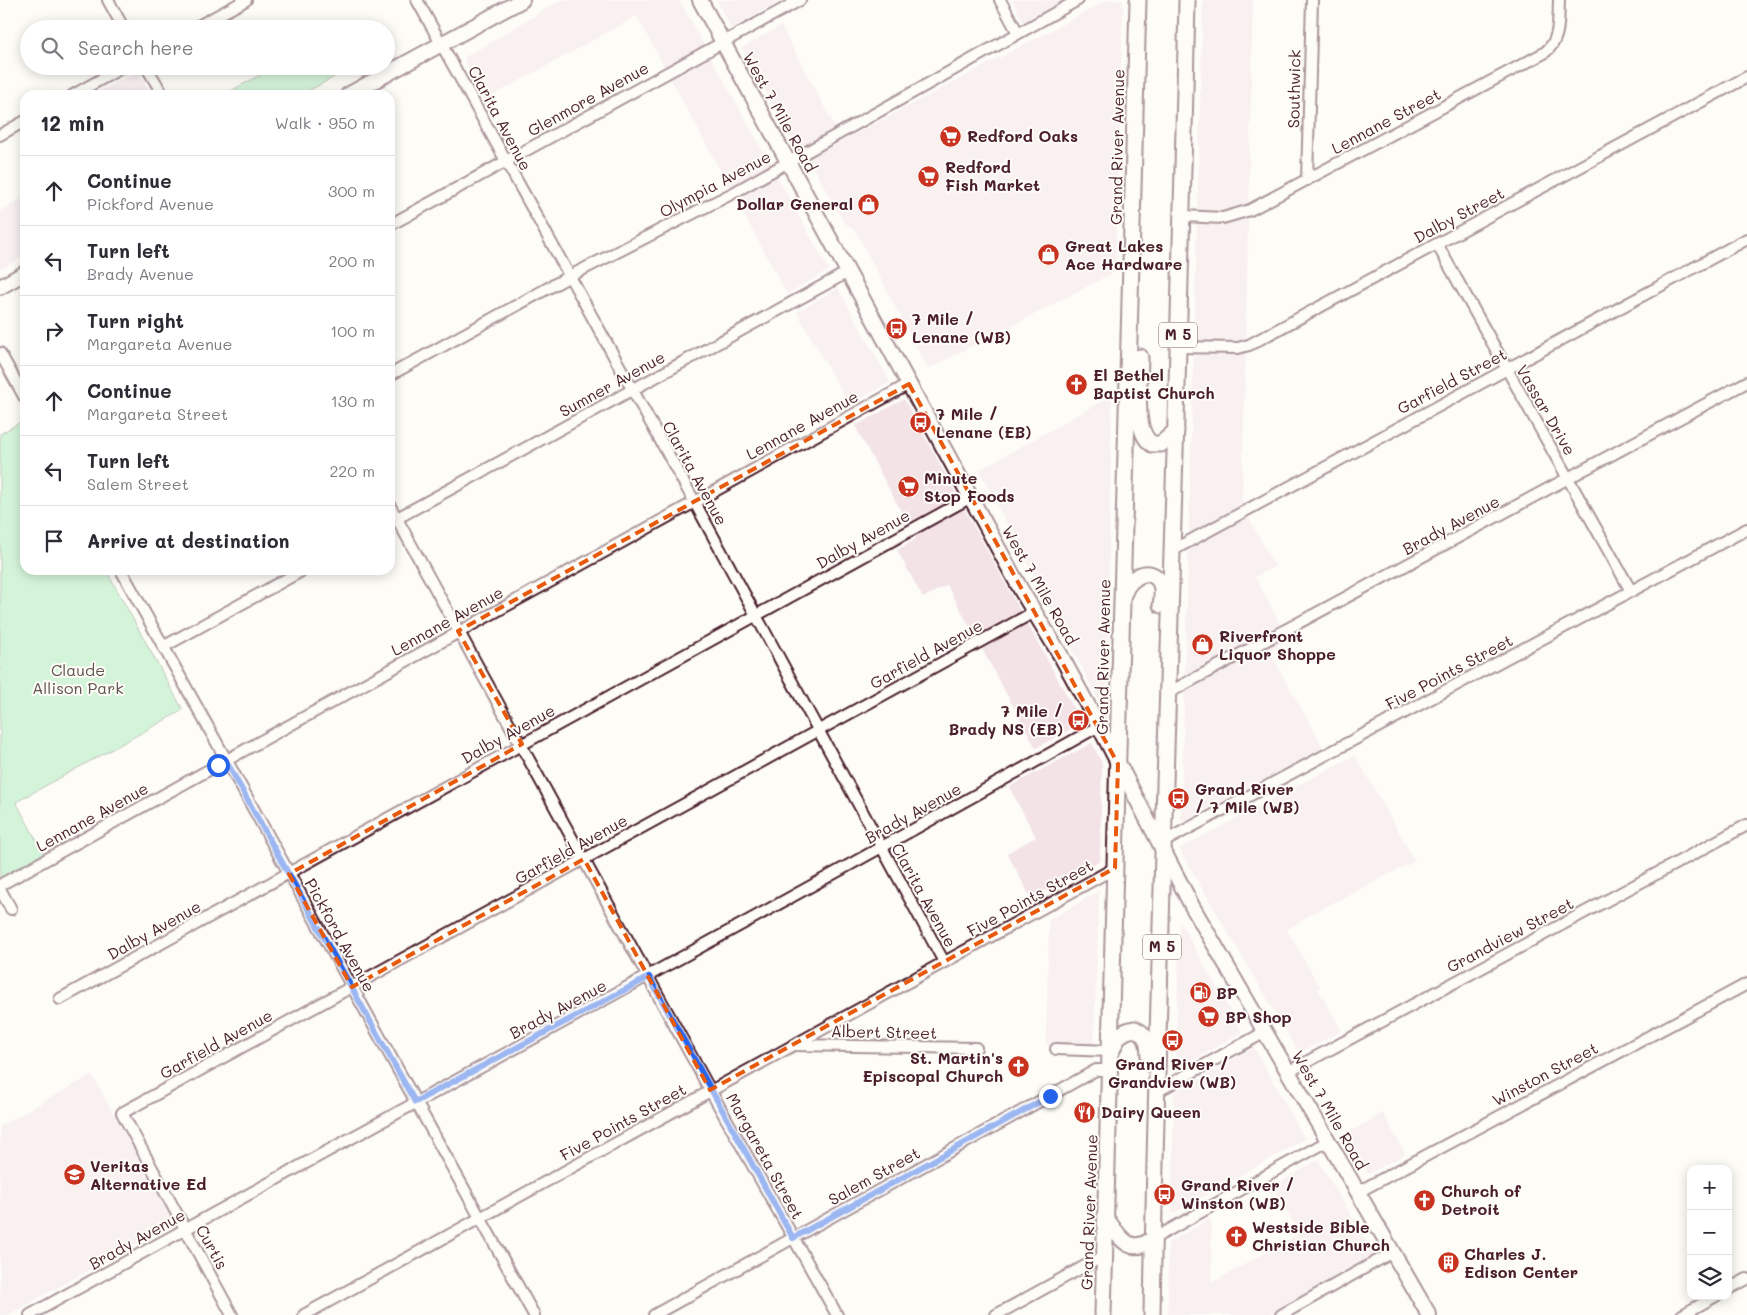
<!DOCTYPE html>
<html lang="en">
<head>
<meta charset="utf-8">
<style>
  :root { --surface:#fff; --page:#f2f2f3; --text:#2b2b33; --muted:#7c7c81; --line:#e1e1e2 }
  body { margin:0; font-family:Mali,sans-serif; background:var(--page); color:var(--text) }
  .controls { position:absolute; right:15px; bottom:15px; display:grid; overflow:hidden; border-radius:10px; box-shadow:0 2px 12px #0003 }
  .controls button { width:45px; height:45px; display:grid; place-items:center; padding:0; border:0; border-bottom:1px solid var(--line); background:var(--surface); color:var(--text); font:25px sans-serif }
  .stop { position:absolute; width:15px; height:15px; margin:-11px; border:4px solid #2563eb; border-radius:50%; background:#fff }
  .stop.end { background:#2563eb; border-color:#fff; box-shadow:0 1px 5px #0008 }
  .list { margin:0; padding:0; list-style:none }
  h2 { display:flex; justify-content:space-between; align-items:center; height:65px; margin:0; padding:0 20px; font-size:21px }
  h2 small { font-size:16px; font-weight:400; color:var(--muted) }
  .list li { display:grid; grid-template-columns:32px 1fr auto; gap:15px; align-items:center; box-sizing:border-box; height:70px; padding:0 20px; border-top:1px solid var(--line) }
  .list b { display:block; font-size:19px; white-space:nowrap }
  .list p { margin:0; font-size:16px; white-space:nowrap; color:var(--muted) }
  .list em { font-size:16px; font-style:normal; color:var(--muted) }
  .icon { flex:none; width:28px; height:28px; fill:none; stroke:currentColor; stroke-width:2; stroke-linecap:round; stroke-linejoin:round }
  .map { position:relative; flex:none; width:1747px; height:1315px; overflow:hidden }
  .search { position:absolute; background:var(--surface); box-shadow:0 2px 12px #0003; left:20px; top:20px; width:375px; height:55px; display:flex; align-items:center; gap:12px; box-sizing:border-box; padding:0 18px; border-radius:28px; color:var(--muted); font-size:19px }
  .panel { position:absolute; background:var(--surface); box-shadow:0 2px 12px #0003; left:20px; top:90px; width:375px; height:485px; border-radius:15px }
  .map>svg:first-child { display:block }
</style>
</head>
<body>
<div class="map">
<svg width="1747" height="1315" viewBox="0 0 1747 1315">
  <rect width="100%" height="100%" fill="#fdfcf7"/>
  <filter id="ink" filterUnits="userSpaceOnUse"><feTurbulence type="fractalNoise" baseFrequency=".02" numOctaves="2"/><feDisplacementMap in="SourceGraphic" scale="10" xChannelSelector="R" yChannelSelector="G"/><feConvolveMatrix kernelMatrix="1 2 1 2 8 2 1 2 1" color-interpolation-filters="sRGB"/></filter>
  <g filter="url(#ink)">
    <g fill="#f3e3e7">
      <path d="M 561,0 L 679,0 L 829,270 L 787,294 L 637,16 L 485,100 L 464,58 Z"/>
      <path d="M 717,0 L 782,0 L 731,28 Z"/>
      <path d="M 1012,0 L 1062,0 L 1023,22 Z"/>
      <path d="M 1108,0 L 1123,0 L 1115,272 L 928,369 L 857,233 L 842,220 L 809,159 Z"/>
      <path d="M 1203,0 L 1253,0 L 1242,506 L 1275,566 L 1255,577 L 1288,639 L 1269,651 L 1324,749 L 1181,822 Z"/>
      <path d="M 781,26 L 835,127 L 797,149 L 742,48 Z"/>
      <path d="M 138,71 L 152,95 L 92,95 Z"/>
      <path d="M 25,197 L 25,256 L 0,269 L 0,211 Z"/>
      <path d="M 838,288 L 890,382 L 849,405 L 797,312 Z"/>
      <path d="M 1112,396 L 1106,714 L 979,470 Z"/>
      <path d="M 904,399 L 1082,723 L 1036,748 L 947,585 L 923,598 L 897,550 L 916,539 L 855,426 Z"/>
      <path d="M 1092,743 L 1102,763 L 1100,861 L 1031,898 L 1007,853 L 1036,837 L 1009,787 Z"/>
      <path d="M 1355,755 L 1415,861 L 1313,913 L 1287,930 L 1320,988 L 1318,990 L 1342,1031 L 1299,1053 L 1179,849 Z"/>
      <path d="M 1099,891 L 1094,1045 L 1046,1045 L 1049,920 Z"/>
      <path d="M 1180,922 L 1242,1032 L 1175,1070 Z"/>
      <path d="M 1254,1048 L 1305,1139 L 1172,1214 L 1174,1093 Z"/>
      <path d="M 92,1075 L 174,1223 L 8,1315 L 0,1315 L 0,1126 Z"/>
      <path d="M 1383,1113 L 1405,1154 L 1368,1174 L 1346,1134 Z"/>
      <path d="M 1318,1160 L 1374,1255 L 1268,1315 L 1168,1315 L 1168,1243 L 1211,1218 L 1212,1283 L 1300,1233 L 1272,1187 Z"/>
    </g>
    <g fill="#a3eab6" stroke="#768470">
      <path d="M 276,66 L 329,66 L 334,77 L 301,95 L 224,95 Z"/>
      <path d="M 24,420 L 25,570 L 106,570 L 183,710 L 16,802 L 44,854 L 0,879 L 0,434 Z"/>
    </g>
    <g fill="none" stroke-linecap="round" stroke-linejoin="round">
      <defs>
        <g id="minor">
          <path d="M 108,0 L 124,29"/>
          <path d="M 417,0 L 694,501 L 944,962"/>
          <path d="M 1000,0 L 1018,33"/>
          <path d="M 193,29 L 246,0"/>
          <path d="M 146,66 L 163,95"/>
          <path d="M 73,95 L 125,66"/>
          <path d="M 0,135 L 25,121"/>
          <path d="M 1307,180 L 1312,0"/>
          <path d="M 1183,216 L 1223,218 L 1250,210 L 1544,53 C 1561,41 1558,19 1559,0"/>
          <path d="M 390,225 L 800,0"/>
          <path d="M 1437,244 L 1631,591"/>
          <path d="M 1178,347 L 1238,348 L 1249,345 L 1747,77"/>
          <path d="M 0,353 L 25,398"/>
          <path d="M 390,375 L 570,276 L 733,193 L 1078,0"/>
          <path d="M 390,506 L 710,1090 L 837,1315"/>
          <path d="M 390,522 L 848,272"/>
          <path d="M 1173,550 L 1747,239"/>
          <path d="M 121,570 L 534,1315"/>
          <path d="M 163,647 L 303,570"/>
          <path d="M 1168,693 L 1747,382"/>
          <path d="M 1165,841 L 1747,529"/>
          <path d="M 0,885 L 909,384"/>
          <path d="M 0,889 L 11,909"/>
          <path d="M 60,999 L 971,497"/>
          <path d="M 793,1045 L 976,1048"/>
          <path d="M 1056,1049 L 1111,1051"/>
          <path d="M 1288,1072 L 1747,825"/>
          <path d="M 1156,1092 L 1265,1032"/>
          <path d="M 1358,1192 L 1747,984"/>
          <path d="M 1153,1239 L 1328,1141"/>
          <path d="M 1728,1289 L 1747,1279"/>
          <path d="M 30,1315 C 386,1117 744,926 1099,726"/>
          <path d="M 232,1315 L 122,1113 L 1034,612"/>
          <path d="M 304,1315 L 1115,868"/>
          <path d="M 654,1315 L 1096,1070 L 1111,1070"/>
          <path d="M 996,1315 L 1105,1255"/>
          <path d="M 1281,1315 L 1393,1252"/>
          <path d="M 1682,1315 L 1716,1296"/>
        </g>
        <g id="secondary">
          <path d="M 700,0 L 1021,590 L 1061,656 L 1099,726 L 1192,906 L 1429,1315"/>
          <path d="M 348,95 L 522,0"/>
          <path d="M 0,287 L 25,273"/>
        </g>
        <g id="primary">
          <path d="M 1140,357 C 1140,380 1132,431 1152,444 L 1161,444 L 1176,431"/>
          <path d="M 1124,593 C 1128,579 1149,564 1160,582 C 1163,588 1162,599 1161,605"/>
          <path d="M 1112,1050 C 1117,1038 1120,1031 1135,1029 C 1150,1036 1149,1048 1149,1063"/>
          <path d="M 1107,1220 C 1120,1238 1130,1256 1153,1239"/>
          <path d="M 1103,1315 L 1138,0"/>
          <path d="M 1152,1315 C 1159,877 1178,438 1187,0"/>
        </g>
      </defs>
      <use href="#minor" stroke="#4a1f2b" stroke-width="14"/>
      <use href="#secondary" stroke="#4a1f2b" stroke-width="18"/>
      <use href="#primary" stroke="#4a1f2b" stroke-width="19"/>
      <use href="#minor" stroke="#fdfcf7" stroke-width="10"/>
      <use href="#secondary" stroke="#fdfcf7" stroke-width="14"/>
      <use href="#primary" stroke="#fdfcf7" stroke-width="15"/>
    </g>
  </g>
  <g fill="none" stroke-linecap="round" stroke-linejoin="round" filter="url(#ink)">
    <path stroke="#2563eb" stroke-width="6" d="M 218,765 L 226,761 L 415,1102 L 649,977 L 793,1238 L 1050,1096"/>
  </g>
  <path d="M0 0H1747V1315H0ZM 909,384 L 1118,764 L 1115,868 L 710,1090 L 584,859 L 352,987 L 289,874 L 522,744 L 458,631 Z" fill="#fdfcf7" fill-opacity=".55" fill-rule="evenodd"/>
  <path fill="none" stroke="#e8590c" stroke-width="4" stroke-dasharray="10 6" stroke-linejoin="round" d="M 909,384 L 1118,764 L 1115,868 L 710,1090 L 584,859 L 352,987 L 289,874 L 522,744 L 458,631 Z"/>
  <defs>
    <symbol id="supermarket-disc" viewBox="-11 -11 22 22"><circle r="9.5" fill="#c8321e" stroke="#fdfcf7"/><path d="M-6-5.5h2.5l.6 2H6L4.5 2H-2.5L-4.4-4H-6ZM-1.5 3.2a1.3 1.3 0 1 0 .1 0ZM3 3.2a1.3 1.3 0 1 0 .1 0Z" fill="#fff"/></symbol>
    <symbol id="shop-disc" viewBox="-11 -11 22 22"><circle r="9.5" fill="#c8321e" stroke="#fdfcf7"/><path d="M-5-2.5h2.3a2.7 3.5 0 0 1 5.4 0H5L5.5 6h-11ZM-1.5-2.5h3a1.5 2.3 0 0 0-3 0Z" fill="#fff"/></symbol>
    <symbol id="bus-disc" viewBox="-11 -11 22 22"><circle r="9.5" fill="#c8321e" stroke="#fdfcf7"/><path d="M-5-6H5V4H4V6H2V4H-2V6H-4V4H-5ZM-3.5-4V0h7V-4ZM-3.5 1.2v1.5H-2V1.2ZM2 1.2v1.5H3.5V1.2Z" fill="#fff"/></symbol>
    <symbol id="church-disc" viewBox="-11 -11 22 22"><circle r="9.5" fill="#c8321e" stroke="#fdfcf7"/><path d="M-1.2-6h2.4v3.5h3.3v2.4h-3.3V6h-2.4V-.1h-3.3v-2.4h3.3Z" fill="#fff"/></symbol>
    <symbol id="fuel-disc" viewBox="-11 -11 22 22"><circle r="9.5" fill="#c8321e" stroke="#fdfcf7"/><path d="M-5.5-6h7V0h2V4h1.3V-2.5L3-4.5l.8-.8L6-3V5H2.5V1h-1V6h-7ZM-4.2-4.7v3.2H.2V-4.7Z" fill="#fff"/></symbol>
    <symbol id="restaurant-disc" viewBox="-11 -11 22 22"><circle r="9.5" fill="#c8321e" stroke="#fdfcf7"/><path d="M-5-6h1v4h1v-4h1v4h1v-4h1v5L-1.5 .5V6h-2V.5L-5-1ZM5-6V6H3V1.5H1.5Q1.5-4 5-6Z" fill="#fff"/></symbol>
    <symbol id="school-disc" viewBox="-11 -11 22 22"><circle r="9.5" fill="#c8321e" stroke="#fdfcf7"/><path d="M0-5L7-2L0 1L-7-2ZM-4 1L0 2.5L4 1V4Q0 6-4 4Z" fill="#fff"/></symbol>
    <symbol id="building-disc" viewBox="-11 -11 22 22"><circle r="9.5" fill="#c8321e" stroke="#fdfcf7"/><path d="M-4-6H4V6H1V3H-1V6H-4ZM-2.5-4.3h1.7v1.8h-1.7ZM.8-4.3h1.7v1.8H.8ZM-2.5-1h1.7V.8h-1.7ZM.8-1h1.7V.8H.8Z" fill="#fff"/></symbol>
  </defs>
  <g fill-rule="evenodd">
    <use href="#supermarket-disc" x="938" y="124" width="25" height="25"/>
    <use href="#supermarket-disc" x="916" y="164" width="25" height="25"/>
    <use href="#shop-disc" x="856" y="192" width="25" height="25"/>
    <use href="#shop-disc" x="1036" y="242" width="25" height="25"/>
    <use href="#bus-disc" x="884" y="316" width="25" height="25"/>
    <use href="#church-disc" x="1064" y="372" width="25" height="25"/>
    <use href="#bus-disc" x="908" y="410" width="25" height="25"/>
    <use href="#supermarket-disc" x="896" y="474" width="25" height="25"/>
    <use href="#shop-disc" x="1190" y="632" width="25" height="25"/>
    <use href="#bus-disc" x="1066" y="708" width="25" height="25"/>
    <use href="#bus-disc" x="1166" y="786" width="25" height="25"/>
    <use href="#fuel-disc" x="1188" y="980" width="25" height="25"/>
    <use href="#supermarket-disc" x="1196" y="1004" width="25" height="25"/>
    <use href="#bus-disc" x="1160" y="1028" width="25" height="25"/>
    <use href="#church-disc" x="1006" y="1054" width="25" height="25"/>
    <use href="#restaurant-disc" x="1072" y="1100" width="25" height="25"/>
    <use href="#school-disc" x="62" y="1162" width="25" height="25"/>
    <use href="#bus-disc" x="1152" y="1182" width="25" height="25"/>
    <use href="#church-disc" x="1412" y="1188" width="25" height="25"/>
    <use href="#church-disc" x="1224" y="1224" width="25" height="25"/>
    <use href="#building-disc" x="1436" y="1250" width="25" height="25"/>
  </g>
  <g text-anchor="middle" stroke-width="4" stroke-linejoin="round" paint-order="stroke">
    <g fill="#fdfcf7" stroke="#806168" stroke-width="1">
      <rect x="1159" y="322.5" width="38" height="25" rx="4"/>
      <rect x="1143" y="934.5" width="38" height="25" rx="4"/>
    </g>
    <g font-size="15" font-weight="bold" fill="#4a1f2b">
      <text x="1178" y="340">M 5</text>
      <text x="1162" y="952">M 5</text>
    </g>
    <g font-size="16" fill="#4a1f2b" stroke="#fdfcf7">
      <text transform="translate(1294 89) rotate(-89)" y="6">Southwick</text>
      <text transform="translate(588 99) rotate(-29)" y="6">Glenmore Avenue</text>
      <text transform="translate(780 112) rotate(61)" y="6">West 7 Mile Road</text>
      <text transform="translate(500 118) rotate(62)" y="6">Clarita Avenue</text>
      <text transform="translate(1386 121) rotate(-28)" y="6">Lennane Street</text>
      <text transform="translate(1117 147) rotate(-89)" y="6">Grand River Avenue</text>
      <text transform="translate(715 184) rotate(-28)" y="6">Olympia Avenue</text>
      <text transform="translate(1459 215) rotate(-28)" y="6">Dalby Street</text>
      <text transform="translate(1452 381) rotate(-28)" y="6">Garfield Street</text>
      <text transform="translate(612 384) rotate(-29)" y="6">Sumner Avenue</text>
      <text transform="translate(1546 410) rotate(60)" y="6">Vassar Drive</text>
      <text transform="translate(802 425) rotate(-29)" y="6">Lennane Avenue</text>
      <text transform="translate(695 473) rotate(61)" y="6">Clarita Avenue</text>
      <text transform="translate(1451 525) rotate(-28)" y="6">Brady Avenue</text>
      <text transform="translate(863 539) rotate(-29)" y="6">Dalby Avenue</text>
      <text transform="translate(1040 585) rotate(60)" y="6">West 7 Mile Road</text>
      <text transform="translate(447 621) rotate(-29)" y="6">Lennane Avenue</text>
      <text transform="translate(926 654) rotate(-29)" y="6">Garfield Avenue</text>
      <text transform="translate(1103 657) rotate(-89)" y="6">Grand River Avenue</text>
      <text transform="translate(1449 672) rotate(-28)" y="6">Five Points Street</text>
      <text transform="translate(508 734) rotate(-29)" y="6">Dalby Avenue</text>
      <text transform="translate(913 813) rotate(-29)" y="6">Brady Avenue</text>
      <text transform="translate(92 817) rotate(-29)" y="6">Lennane Avenue</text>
      <text transform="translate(571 849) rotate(-29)" y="6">Garfield Avenue</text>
      <text transform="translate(924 895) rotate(61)" y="6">Clarita Avenue</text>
      <text transform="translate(1030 898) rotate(-29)" y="6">Five Points Street</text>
      <text transform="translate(154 930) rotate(-29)" y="6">Dalby Avenue</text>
      <text transform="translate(340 935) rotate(61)" y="6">Pickford Avenue</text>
      <text transform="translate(1510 935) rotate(-28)" y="6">Grandview Street</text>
      <text transform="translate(558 1009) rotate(-28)" y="6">Brady Avenue</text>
      <text transform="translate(884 1032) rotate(1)" y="6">Albert Street</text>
      <text transform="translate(216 1044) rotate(-29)" y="6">Garfield Avenue</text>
      <text transform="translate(1545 1074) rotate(-28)" y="6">Winston Street</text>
      <text transform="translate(1330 1110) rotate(60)" y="6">West 7 Mile Road</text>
      <text transform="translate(623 1122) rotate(-29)" y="6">Five Points Street</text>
      <text transform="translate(765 1156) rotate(61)" y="6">Margareta Street</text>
      <text transform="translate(874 1176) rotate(-29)" y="6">Salem Street</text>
      <text transform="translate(1089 1212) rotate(-88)" y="6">Grand River Avenue</text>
      <text transform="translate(137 1239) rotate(-29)" y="6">Brady Avenue</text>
      <text transform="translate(212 1247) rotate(61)" y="6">Curtis</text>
    </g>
    <g font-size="16" font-weight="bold" fill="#4a1f2b" stroke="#fdfcf7" text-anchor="start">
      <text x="967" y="142">Redford Oaks</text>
      <text x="945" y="173">Redford<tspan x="945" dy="18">Fish Market</tspan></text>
      <text x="853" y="210" text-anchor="end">Dollar General</text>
      <text x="1065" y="252">Great Lakes<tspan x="1065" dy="18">Ace Hardware</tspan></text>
      <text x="912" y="325">7 Mile /<tspan x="912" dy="18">Lenane (WB)</tspan></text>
      <text x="1093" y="381">El Bethel<tspan x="1093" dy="18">Baptist Church</tspan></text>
      <text x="936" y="420">7 Mile /<tspan x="936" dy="18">Lenane (EB)</tspan></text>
      <text x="924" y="484">Minute<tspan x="924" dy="18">Stop Foods</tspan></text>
      <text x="1219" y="642">Riverfront<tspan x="1219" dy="18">Liquor Shoppe</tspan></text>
      <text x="1063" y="717" text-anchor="end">7 Mile /<tspan x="1063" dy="18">Brady NS (EB)</tspan></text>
      <text x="1195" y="795">Grand River<tspan x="1195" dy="18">/ 7 Mile (WB)</tspan></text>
      <text x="1216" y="999">BP</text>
      <text x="1225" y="1023">BP Shop</text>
      <text x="1003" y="1064" text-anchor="end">St. Martin's<tspan x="1003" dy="18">Episcopal Church</tspan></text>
      <text x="1172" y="1070" text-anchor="middle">Grand River /<tspan x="1172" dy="18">Grandview (WB)</tspan></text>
      <text x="1101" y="1118">Dairy Queen</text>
      <text x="90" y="1172">Veritas<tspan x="90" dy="18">Alternative Ed</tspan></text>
      <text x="1181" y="1191">Grand River /<tspan x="1181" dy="18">Winston (WB)</tspan></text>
      <text x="1441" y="1197">Church of<tspan x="1441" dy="18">Detroit</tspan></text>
      <text x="1252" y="1233">Westside Bible<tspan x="1252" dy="18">Christian Church</tspan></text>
      <text x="1464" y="1260">Charles J.<tspan x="1464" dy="18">Edison Center</tspan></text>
    </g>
    <g font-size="16" fill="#60524e" stroke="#fdfcf7">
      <text x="78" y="676">Claude<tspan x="78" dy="18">Allison Park</tspan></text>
    </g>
  </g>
</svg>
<div class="controls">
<button>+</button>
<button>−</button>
<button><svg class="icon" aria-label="layers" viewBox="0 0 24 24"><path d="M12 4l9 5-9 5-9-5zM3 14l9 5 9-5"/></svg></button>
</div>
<div class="stop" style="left:218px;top:765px"></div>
<div class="stop end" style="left:1050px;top:1096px"></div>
<div class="search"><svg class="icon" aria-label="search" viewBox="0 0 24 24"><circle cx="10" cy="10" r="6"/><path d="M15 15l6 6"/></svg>Search here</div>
<section class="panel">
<h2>12 min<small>Walk · 950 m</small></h2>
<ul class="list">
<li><svg class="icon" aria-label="ahead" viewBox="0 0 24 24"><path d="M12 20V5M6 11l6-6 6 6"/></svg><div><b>Continue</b><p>Pickford Avenue</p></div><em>300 m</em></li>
<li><svg class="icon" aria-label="left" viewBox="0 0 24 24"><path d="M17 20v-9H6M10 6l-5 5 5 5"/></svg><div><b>Turn left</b><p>Brady Avenue</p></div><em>200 m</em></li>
<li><svg class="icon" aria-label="right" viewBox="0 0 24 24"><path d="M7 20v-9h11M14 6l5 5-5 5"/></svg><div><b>Turn right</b><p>Margareta Avenue</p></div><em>100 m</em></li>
<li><svg class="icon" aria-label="ahead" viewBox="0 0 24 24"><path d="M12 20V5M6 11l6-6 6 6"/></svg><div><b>Continue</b><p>Margareta Street</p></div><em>130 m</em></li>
<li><svg class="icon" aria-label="left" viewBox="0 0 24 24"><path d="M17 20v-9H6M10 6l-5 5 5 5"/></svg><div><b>Turn left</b><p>Salem Street</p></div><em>220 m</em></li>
<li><svg class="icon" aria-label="arrive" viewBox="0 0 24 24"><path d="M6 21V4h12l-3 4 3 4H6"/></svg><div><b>Arrive at destination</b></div></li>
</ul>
</section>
</div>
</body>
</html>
